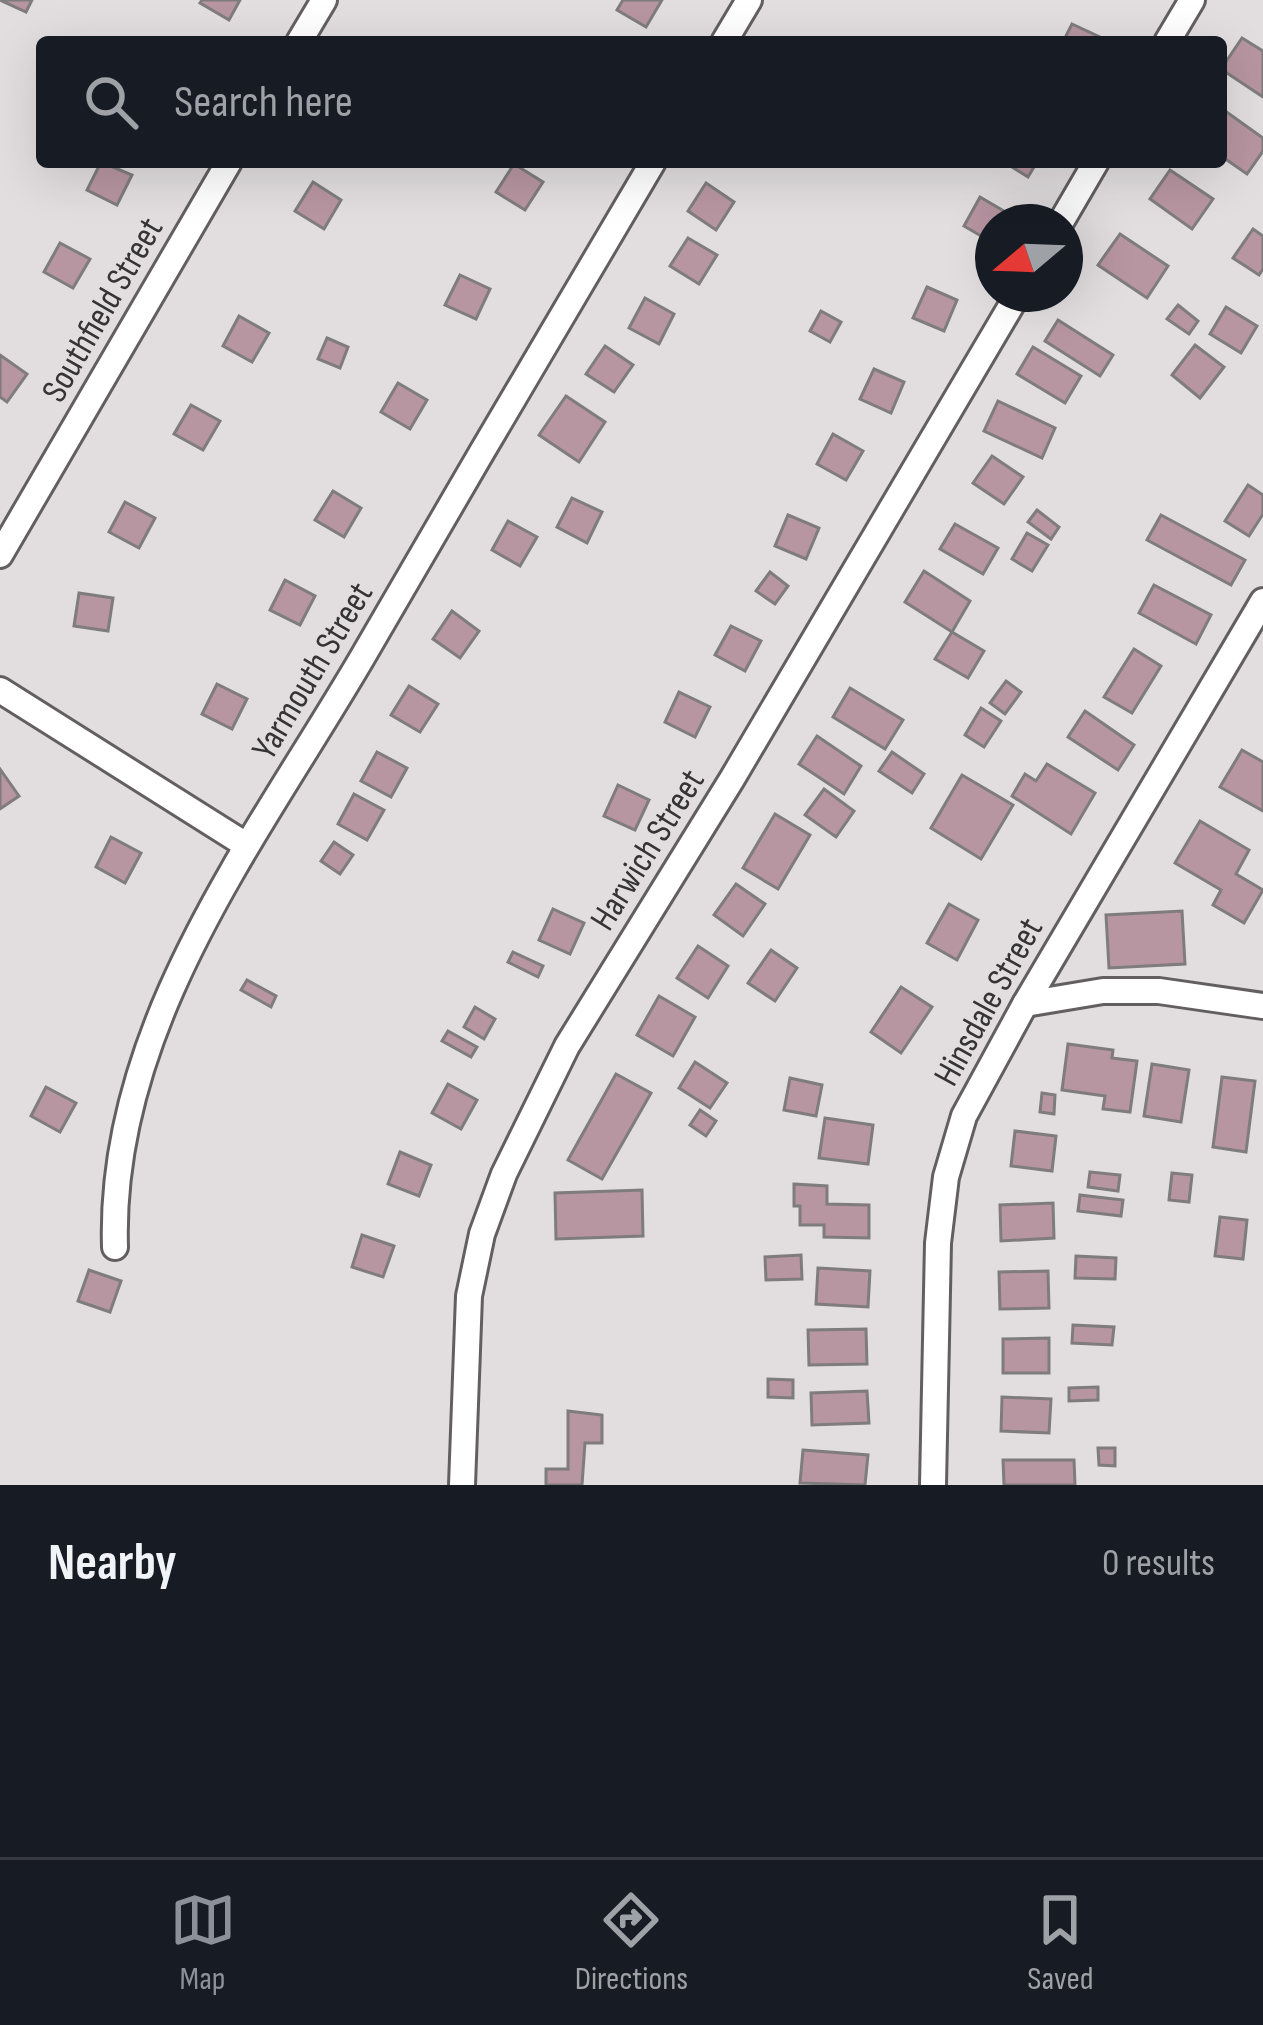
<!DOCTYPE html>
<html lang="en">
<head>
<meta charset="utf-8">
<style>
  :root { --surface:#171b24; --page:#20242c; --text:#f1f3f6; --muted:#9ea1a6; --line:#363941; --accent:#8c9099 }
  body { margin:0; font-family:"Sofia Sans Condensed",sans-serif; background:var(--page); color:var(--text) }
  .compass { position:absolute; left:975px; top:204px; width:108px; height:108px; border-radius:50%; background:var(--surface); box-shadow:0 12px 48px #0002; rotate:251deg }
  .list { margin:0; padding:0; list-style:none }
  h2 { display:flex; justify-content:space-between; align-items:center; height:156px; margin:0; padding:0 48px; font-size:51px }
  h2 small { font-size:39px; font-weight:400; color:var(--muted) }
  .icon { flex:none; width:66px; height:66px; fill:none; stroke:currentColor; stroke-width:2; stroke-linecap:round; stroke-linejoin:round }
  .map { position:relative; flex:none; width:1263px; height:1485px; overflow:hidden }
  .search { position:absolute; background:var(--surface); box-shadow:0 12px 48px #0002; left:36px; right:36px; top:36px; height:132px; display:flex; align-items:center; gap:30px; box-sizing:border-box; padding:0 42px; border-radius:12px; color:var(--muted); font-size:45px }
  .sheet { height:372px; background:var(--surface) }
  nav { display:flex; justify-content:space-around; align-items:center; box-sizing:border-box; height:168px; border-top:3px solid var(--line); background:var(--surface); font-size:33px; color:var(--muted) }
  nav a { display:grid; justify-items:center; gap:6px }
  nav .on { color:var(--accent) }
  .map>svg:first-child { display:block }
</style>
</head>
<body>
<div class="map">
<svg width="1263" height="1485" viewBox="0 0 1263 1485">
  <rect width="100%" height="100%" fill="#e2dedf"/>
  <g fill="#b795a1" stroke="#7f7c7d" stroke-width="3">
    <path d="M 0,0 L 32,0 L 26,12 Z"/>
    <path d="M 202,0 L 240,0 L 229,20 L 200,3 Z"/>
    <path d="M 623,0 L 662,0 L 646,27 L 617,10 Z"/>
    <path d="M 1072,24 L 1102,38 L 1100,42 L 1063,42 Z"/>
    <path d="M 1242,38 L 1263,51 L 1263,97 L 1221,69 Z"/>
    <path d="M 1221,108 L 1263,138 L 1263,151 L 1247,174 L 1221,156 Z"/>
    <path d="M 101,162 L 132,175 L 117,205 L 87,190 Z"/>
    <path d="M 1004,162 L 1037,162 L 1028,177 Z"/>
    <path d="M 514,164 L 543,182 L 525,210 L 496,192 Z"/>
    <path d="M 1170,170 L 1213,199 L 1192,229 L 1150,199 Z"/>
    <path d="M 313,182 L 341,200 L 324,229 L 295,211 Z"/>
    <path d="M 706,183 L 734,202 L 716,230 L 688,211 Z"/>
    <path d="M 980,197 L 1009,214 L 1005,222 L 993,222 L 993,243 L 964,226 Z"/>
    <path d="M 1253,229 L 1263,236 L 1263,269 L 1259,275 L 1233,258 Z"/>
    <path d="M 1120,234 L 1168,266 L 1147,298 L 1098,265 Z"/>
    <path d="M 688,238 L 717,255 L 699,284 L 670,266 Z"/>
    <path d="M 60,243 L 90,259 L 73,288 L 44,272 Z"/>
    <path d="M 460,275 L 490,289 L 476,319 L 445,305 Z"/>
    <path d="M 927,287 L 957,300 L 944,331 L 913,318 Z"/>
    <path d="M 645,298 L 674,314 L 659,344 L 629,328 Z"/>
    <path d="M 1178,305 L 1198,321 L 1189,334 L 1167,319 Z"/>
    <path d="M 1226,307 L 1257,326 L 1241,353 L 1210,334 Z"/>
    <path d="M 821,311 L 841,322 L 830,342 L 810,331 Z"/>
    <path d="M 239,316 L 269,333 L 252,362 L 223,346 Z"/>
    <path d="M 1058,320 L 1113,355 L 1100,376 L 1045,341 Z"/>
    <path d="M 327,338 L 348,347 L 340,368 L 318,359 Z"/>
    <path d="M 1195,345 L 1224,367 L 1200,398 L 1172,375 Z"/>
    <path d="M 605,346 L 633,365 L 614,392 L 586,374 Z"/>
    <path d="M 1033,347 L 1081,376 L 1065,403 L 1017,374 Z"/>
    <path d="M 0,355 L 27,374 L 7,402 L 0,397 Z"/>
    <path d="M 874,369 L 904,382 L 891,413 L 860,399 Z"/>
    <path d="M 398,383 L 427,400 L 410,429 L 381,412 Z"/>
    <path d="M 566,396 L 605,422 L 579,462 L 539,435 Z"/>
    <path d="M 998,401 L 1055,428 L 1042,458 L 984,431 Z"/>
    <path d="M 191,405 L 220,421 L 203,450 L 174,434 Z"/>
    <path d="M 833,434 L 863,451 L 846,480 L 817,464 Z"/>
    <path d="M 992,456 L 1023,477 L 1004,504 L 973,483 Z"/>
    <path d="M 1248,485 L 1263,495 L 1263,514 L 1249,536 L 1225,521 Z"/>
    <path d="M 333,491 L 361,508 L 344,537 L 315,520 Z"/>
    <path d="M 572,498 L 602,512 L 587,543 L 557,527 Z"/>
    <path d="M 125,502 L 155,518 L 139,548 L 109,532 Z"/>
    <path d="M 1037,510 L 1059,527 L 1051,539 L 1028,522 Z"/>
    <path d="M 788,515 L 819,528 L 806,559 L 775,546 Z"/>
    <path d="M 1161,515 L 1245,560 L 1231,585 L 1147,540 Z"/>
    <path d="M 508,521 L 537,537 L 520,566 L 492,550 Z"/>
    <path d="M 955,524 L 998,548 L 983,574 L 940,549 Z"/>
    <path d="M 1027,533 L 1048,545 L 1032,571 L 1012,559 Z"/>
    <path d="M 924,571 L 970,601 L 952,632 L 905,602 Z"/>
    <path d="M 770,572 L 788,586 L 775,604 L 756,591 Z"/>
    <path d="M 285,580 L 315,596 L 300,625 L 270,610 Z"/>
    <path d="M 1154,585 L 1211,615 L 1196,644 L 1139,613 Z"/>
    <path d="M 79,593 L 113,598 L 108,631 L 74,626 Z"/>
    <path d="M 452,611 L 479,631 L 460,658 L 433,639 Z"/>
    <path d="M 731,626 L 761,641 L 745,671 L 715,655 Z"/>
    <path d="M 952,632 L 984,651 L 968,678 L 935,659 Z"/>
    <path d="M 1134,649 L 1161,666 L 1132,713 L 1104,697 Z"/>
    <path d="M 1006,681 L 1021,692 L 1005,714 L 990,703 Z"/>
    <path d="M 217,684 L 247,699 L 232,729 L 202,714 Z"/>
    <path d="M 409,686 L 438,704 L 420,732 L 391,715 Z"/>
    <path d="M 850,688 L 903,720 L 885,749 L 833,717 Z"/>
    <path d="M 679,692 L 710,707 L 695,737 L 665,722 Z"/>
    <path d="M 981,708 L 1001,721 L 984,747 L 965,735 Z"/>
    <path d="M 1085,711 L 1134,745 L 1118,770 L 1068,737 Z"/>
    <path d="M 817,736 L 861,766 L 844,794 L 799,764 Z"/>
    <path d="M 1242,750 L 1263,762 L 1263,811 L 1220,787 Z"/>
    <path d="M 377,752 L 407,768 L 391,797 L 361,781 Z"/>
    <path d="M 892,752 L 924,774 L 912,793 L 879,771 Z"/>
    <path d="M 1047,764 L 1095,793 L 1071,834 L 1012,796 L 1025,774 L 1036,781 Z"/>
    <path d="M 0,769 L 19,796 L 0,809 Z"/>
    <path d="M 962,775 L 1013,805 L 981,859 L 931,828 Z"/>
    <path d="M 618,785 L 649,800 L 635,830 L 604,816 Z"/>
    <path d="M 824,789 L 854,811 L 836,837 L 805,815 Z"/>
    <path d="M 354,794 L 384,810 L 367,840 L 338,824 Z"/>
    <path d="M 775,814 L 810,835 L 778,889 L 743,868 Z"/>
    <path d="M 1200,821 L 1249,850 L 1236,874 L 1263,890 L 1244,923 L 1213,905 L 1221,890 L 1175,863 Z"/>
    <path d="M 111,837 L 141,853 L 125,883 L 96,867 Z"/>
    <path d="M 334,842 L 353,855 L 340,874 L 321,861 Z"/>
    <path d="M 736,884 L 765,904 L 743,936 L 714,915 Z"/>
    <path d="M 949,904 L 978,920 L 957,960 L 927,943 Z"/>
    <path d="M 553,909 L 584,923 L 570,954 L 539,940 Z"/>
    <path d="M 1182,911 L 1185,964 L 1109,968 L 1106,915 Z"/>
    <path d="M 698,946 L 728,966 L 708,998 L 677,978 Z"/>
    <path d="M 771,950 L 797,968 L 775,1001 L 748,983 Z"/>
    <path d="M 513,952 L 543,966 L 538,977 L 508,962 Z"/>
    <path d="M 247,980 L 276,996 L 271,1007 L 241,990 Z"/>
    <path d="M 901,987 L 932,1007 L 901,1053 L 871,1032 Z"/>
    <path d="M 659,996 L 695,1017 L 673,1056 L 637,1035 Z"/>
    <path d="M 475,1007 L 495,1019 L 484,1039 L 464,1027 Z"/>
    <path d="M 448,1031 L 477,1047 L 471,1057 L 442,1041 Z"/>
    <path d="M 1068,1044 L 1113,1050 L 1112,1058 L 1137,1061 L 1130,1112 L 1103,1109 L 1105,1096 L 1062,1090 Z"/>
    <path d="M 695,1062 L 727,1083 L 710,1108 L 679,1088 Z"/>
    <path d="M 1152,1064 L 1189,1070 L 1181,1122 L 1144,1116 Z"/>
    <path d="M 616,1074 L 651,1093 L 602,1179 L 568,1160 Z"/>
    <path d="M 1222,1077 L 1255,1081 L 1246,1152 L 1213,1147 Z"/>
    <path d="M 790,1078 L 822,1085 L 816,1116 L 784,1110 Z"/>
    <path d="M 448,1084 L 477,1100 L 461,1129 L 432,1113 Z"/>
    <path d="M 46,1087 L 76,1103 L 60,1132 L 31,1116 Z"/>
    <path d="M 1042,1093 L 1055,1095 L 1054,1114 L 1040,1112 Z"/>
    <path d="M 700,1110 L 716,1121 L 706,1136 L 690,1125 Z"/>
    <path d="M 825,1118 L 873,1125 L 868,1164 L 819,1158 Z"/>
    <path d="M 1015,1131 L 1056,1136 L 1052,1171 L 1011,1166 Z"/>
    <path d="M 400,1152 L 431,1165 L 419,1196 L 388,1184 Z"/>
    <path d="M 1090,1172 L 1120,1175 L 1118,1191 L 1088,1187 Z"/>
    <path d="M 1172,1173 L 1192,1175 L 1189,1202 L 1169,1200 Z"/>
    <path d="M 794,1184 L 827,1186 L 827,1204 L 869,1205 L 869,1238 L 824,1237 L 824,1225 L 800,1225 L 800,1206 L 794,1206 Z"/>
    <path d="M 642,1190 L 643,1236 L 556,1239 L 555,1193 Z"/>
    <path d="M 1080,1195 L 1123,1200 L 1121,1216 L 1078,1211 Z"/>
    <path d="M 1053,1203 L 1054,1238 L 1001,1241 L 1000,1205 Z"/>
    <path d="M 1220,1217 L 1247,1220 L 1243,1259 L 1215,1256 Z"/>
    <path d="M 362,1235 L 394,1246 L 383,1277 L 352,1267 Z"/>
    <path d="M 801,1255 L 802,1279 L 766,1280 L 765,1257 Z"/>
    <path d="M 1076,1256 L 1116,1258 L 1115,1279 L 1075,1278 Z"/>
    <path d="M 818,1268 L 870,1271 L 868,1307 L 816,1304 Z"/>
    <path d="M 89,1270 L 121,1281 L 110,1312 L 78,1301 Z"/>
    <path d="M 1048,1271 L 1049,1308 L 1000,1309 L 999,1272 Z"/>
    <path d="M 1073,1325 L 1114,1327 L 1112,1345 L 1072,1343 Z"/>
    <path d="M 866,1329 L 867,1364 L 809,1365 L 808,1330 Z"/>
    <path d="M 1049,1338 L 1049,1373 L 1003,1373 L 1003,1339 Z"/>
    <path d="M 768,1379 L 793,1380 L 793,1398 L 768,1397 Z"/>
    <path d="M 1098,1387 L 1098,1400 L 1069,1401 L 1069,1388 Z"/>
    <path d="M 867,1391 L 869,1423 L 812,1425 L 811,1393 Z"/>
    <path d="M 1002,1397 L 1051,1399 L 1049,1433 L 1001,1431 Z"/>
    <path d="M 568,1411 L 602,1415 L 602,1443 L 585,1443 L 582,1485 L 546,1485 L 546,1469 L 568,1469 Z"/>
    <path d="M 1098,1448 L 1115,1448 L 1115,1466 L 1099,1465 Z"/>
    <path d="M 803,1450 L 868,1455 L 865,1485 L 800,1483 Z"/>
    <path d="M 1003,1460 L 1074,1460 L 1075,1485 L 1004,1485 Z"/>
  </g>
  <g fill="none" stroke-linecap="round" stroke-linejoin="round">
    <defs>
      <g id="street">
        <path d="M 299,42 L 324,0"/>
        <path d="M 724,42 L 749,0"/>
        <path d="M 1167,42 L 1192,0"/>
        <path d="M 1061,222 L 1096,162"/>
        <path d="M 0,555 L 229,162"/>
        <path d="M 0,690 L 246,845"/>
        <path d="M 1025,1004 L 1103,991 L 1159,991 L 1263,1006"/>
        <path d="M 115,1247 C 108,1026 256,839 362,658 C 458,492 555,327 653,162"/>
        <path d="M 462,1485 L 469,1296 L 482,1234 L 504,1174 L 567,1046 L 732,779 L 1018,294"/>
        <path d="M 933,1485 L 938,1243 L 946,1177 L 964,1116 L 1025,1004 L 1263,601"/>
      </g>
    </defs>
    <use href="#street" stroke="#635f61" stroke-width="30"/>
    <use href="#street" stroke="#fff" stroke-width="24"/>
  </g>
  <g text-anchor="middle" stroke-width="12" stroke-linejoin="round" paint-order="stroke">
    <g font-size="36" fill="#353334" stroke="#e2dedf">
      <text transform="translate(101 309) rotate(-60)" y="13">Southfield Street</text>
      <text transform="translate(311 670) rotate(-59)" y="13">Yarmouth Street</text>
      <text transform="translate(646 849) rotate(-58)" y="13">Harwich Street</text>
      <text transform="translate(987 1001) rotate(-61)" y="13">Hinsdale Street</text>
    </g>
  </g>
</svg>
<svg class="compass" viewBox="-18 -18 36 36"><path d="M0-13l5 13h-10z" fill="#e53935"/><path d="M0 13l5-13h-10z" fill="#9ea1a6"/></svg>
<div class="search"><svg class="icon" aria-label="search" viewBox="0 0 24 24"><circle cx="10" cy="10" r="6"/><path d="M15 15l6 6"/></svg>Search here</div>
</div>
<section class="sheet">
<h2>Nearby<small>0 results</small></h2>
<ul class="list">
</ul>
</section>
<nav>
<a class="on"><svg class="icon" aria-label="map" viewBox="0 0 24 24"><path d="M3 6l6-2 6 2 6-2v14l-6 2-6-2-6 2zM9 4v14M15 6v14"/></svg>Map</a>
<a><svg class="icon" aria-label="directions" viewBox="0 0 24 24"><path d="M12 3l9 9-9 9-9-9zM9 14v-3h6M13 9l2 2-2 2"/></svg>Directions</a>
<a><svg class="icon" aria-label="saved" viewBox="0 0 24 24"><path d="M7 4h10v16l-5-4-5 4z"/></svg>Saved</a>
</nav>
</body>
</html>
